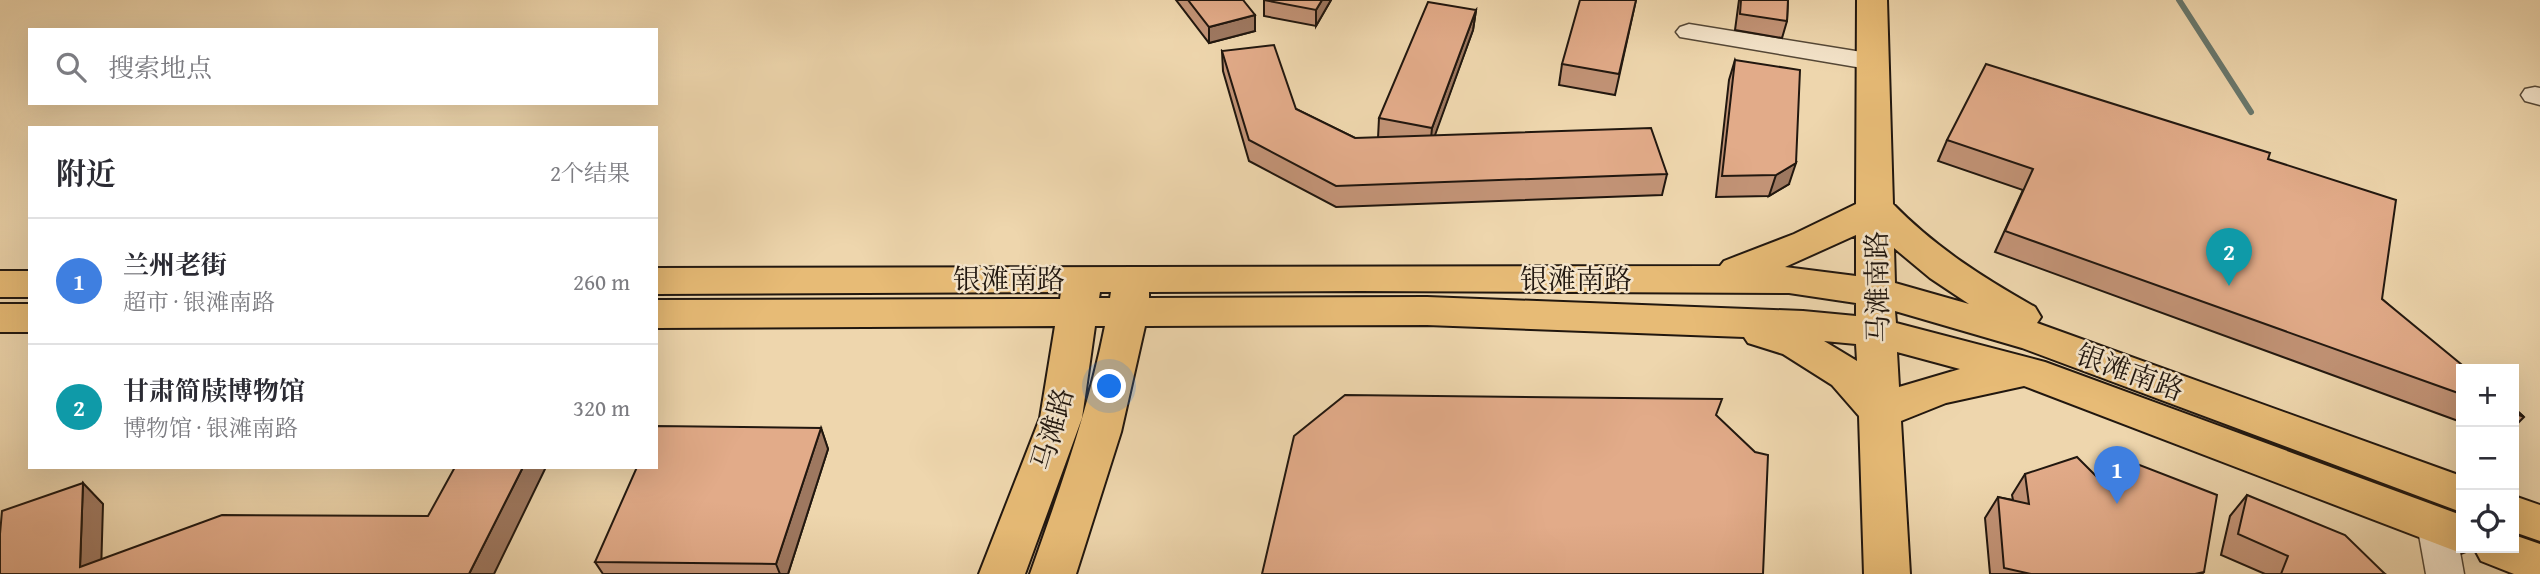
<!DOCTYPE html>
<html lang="zh">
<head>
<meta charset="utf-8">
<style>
  :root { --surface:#fff; --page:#f2f2f3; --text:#2b2b33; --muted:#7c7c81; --line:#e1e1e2; --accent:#8f2418 }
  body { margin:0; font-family:"Gentium Book Plus","Noto Serif SC",serif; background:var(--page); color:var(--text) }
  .controls { position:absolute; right:21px; bottom:21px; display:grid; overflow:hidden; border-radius:0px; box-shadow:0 7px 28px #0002 }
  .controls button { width:63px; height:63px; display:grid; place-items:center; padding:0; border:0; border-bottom:2px solid var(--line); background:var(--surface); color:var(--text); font:35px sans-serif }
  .you { position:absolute; left:1110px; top:387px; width:24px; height:24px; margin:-18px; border:5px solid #fff; border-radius:50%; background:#1a73e8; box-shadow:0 0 0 10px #1a73e833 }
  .badge { display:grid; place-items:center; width:46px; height:46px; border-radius:50%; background:var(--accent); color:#fff; font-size:23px; font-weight:700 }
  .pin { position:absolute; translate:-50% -58px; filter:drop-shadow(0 2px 4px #0008) }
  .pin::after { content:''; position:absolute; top:37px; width:24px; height:21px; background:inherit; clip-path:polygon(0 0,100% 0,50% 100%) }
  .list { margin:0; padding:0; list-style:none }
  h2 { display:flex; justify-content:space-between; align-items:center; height:91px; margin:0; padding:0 28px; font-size:30px }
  h2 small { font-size:23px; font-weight:400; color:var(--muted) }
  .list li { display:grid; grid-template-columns:46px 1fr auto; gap:21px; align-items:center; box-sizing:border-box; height:126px; padding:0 28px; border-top:2px solid var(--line) }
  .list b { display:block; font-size:26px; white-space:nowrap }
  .list p { margin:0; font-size:23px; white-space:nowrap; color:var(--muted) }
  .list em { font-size:23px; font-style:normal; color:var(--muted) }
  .icon { flex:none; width:38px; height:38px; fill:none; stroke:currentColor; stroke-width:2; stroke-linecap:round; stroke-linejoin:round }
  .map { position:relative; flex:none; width:2540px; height:574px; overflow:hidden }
  .search { position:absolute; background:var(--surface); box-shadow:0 7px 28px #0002; left:28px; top:28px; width:630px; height:77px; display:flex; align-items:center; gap:18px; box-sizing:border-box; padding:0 24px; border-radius:0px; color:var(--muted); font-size:26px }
  .panel { position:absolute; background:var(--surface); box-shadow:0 7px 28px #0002; left:28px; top:126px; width:630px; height:343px; border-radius:0px }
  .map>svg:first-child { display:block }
</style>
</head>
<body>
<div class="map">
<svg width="2540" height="574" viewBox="0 0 2540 574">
  <rect width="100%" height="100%" fill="#eed6ad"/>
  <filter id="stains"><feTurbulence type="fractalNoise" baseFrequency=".00286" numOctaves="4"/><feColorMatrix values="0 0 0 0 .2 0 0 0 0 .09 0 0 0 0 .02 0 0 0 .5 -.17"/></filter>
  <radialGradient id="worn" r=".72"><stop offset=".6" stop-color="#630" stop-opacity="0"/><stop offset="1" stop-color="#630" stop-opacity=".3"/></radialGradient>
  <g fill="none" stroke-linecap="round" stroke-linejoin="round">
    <path stroke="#69786d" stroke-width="6" d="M 2179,0 L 2251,112"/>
    <defs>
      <g id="minor">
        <path d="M 1689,24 L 1874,54 L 1883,56 L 1887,62 L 1883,68 L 1874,70 L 1680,37 L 1676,32 L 1680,27 Z"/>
        <path d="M 2535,87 L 2540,88 L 2540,105 L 2525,101 L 2521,95 L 2525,89 Z"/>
        <path d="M 2436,509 L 2449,513 L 2455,524 L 2464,574 L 2426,574 L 2417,524 L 2423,513 Z"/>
      </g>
      <g id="major">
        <path d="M 1857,0 L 1887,0 L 1893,204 C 1935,247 1983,278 2035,307 L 2041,317 L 2037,323 L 2461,476 L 2461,512 L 2022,348 L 1895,311 L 1896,323 L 2045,362 L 2461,515 L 2461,548 L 2514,548 L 2514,535 L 2540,544 L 2540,574 L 2514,574 L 2481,561 L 2474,548 L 2461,553 L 2445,547 L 2024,386 L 1946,403 L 1901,421 L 1910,574 L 1864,574 L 1859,416 L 1832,385 L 1783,354 L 1748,343 L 1744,337 L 1427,325 L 1145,326 L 1121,432 L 1076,574 L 1030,574 C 1059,492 1088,411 1105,326 L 1095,326 L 1082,418 L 1025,574 L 979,574 L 1040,418 L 1055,326 L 656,328 L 656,300 L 1060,299 L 1061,292 L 656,294 L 656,268 L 1720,266 L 1724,261 L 1794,234 L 1856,204 ZM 1856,235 L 1856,276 L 1785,267 ZM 1894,248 L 1930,278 L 1969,304 L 1895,283 ZM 1360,291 L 1789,293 L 1856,303 L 1856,316 L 1803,311 L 1427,297 L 1149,298 L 1149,292 ZM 1100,292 L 1111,292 L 1110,298 L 1099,298 ZM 1824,341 L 1856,344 L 1857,361 ZM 1897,352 L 1960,369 L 1899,387 Z"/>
        <rect x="0" y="271" width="30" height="26"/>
        <rect x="0" y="304" width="30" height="28"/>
        <path d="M 2514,496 L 2540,505 L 2540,541 L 2514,532 Z"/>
      </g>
    </defs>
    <use href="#minor" stroke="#544736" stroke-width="3"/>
    <use href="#major" stroke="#21170f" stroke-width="4"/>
    <use href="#minor" fill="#f4e4ca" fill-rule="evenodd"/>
    <use href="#major" fill="#e7bb76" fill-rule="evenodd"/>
  </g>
  <g fill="#c29376" stroke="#21170f" stroke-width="2">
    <path d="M 1176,0 L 1243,0 L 1255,31 L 1209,43 Z"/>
    <path d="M 1264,0 L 1331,0 L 1316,26 L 1264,16 Z"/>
    <path d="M 1636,0 L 1615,95 L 1559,85 L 1562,64 Z"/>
    <path d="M 1739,0 L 1788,0 L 1787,21 L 1782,38 L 1735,30 Z"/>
    <path d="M 1476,10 L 1473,30 L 1434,136 L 1667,174 L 1662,195 L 1336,207 L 1249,161 L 1223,71 L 1222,51 L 1296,109 L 1355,138 L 1378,138 L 1379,118 Z"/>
    <path d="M 1735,60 L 1789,184 L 1769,196 L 1716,197 L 1729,80 Z"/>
    <path d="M 1947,140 L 2268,159 L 2382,299 L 2461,369 L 2461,422 L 1995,252 L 2023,190 L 1938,161 Z"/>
    <path d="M 2514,408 L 2524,417 L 2514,427 Z"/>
    <path d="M 821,428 L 828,449 L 788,574 L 603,574 L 595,562 Z"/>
    <path d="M 2119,457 L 2204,572 L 2202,574 L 1990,574 L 1985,518 L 1998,497 L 2013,500 L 2012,495 L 2025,474 L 2104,483 L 2105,478 Z"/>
    <path d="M 2247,495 L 2385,574 L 2265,574 L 2221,555 L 2230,516 Z"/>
  </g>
  <g fill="#9e7860" stroke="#21170f" stroke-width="2">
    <path d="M 1322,0 L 1331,0 L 1316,26 L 1316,10 Z"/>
    <path d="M 1476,10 L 1473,30 L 1430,149 L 1432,128 Z"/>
    <path d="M 1255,15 L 1255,31 L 1209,43 L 1209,27 Z"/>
    <path d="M 1796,163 L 1789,184 L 1769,196 L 1776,175 Z"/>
    <path d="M 821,428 L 828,449 L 788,574 L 780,574 L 776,564 Z"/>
    <path d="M 523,467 L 546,467 L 494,574 L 469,574 Z"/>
    <path d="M 83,483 L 103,504 L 101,574 L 80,567 Z"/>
  </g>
  <g fill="#e2ab89" stroke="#21170f" stroke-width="2">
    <path d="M 1188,0 L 1243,0 L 1255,15 L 1209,27 Z"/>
    <path d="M 1264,0 L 1322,0 L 1316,10 Z"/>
    <path d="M 1580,0 L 1636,0 L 1619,74 L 1562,64 Z"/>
    <path d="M 1741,0 L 1788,0 L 1787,21 L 1740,14 Z"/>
    <path d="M 1428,2 L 1476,10 L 1432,128 L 1379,118 Z"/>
    <path d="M 1274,45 L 1296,109 L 1355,138 L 1651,128 L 1667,174 L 1336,186 L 1249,140 L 1222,51 Z"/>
    <path d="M 1735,60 L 1800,70 L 1796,163 L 1776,175 L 1722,176 Z"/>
    <path d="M 1986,64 L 2270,153 L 2268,159 L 2396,200 L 2382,299 L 2467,369 L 2461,369 L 2461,394 L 2005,231 L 2033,169 L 1947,140 Z"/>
    <path d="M 1345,395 L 1722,399 L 1716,415 L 1755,452 L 1768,455 L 1763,574 L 1262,574 L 1294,436 Z"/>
    <path d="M 2514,408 L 2524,417 L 2514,413 Z"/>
    <path d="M 656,426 L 821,428 L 776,564 L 595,562 L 637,467 L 656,467 Z"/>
    <path d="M 2077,457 L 2111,491 L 2119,457 L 2217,495 L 2204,572 L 2195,574 L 2031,574 L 2004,568 L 1998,497 L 2029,504 L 2025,474 Z"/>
    <path d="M 455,467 L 523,467 L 469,574 L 0,574 L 0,534 L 2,511 L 83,483 L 80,567 L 222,515 L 428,516 Z"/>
    <path d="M 2247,495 L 2345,535 L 2385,574 L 2281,574 L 2288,556 L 2238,534 Z"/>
  </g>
  <g text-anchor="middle" stroke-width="5" stroke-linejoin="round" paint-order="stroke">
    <g font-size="28" fill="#21170f" stroke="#f4e4ca">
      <text x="1009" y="289">银滩南路</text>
      <text x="1576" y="289">银滩南路</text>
      <text transform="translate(1877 287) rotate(-91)" y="10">马滩南路</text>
      <text transform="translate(2130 372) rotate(20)" y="10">银滩南路</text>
      <text transform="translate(1052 429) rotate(-74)" y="10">马滩路</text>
    </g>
  </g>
  <rect width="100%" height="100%" filter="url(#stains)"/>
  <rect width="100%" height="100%" fill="url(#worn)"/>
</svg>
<div class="controls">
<button>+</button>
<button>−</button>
<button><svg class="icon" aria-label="locate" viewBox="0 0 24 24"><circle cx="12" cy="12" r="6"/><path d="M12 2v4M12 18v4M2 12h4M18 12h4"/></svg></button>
</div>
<div class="you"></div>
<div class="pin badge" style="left:2117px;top:504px;background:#3f7fe0">1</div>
<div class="pin badge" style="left:2229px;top:286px;background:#0f9aa8">2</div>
<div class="search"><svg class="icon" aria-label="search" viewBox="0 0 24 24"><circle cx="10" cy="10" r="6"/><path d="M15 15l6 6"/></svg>搜索地点</div>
<section class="panel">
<h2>附近<small>2个结果</small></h2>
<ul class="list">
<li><span class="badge" style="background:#3f7fe0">1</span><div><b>兰州老街</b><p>超市 · 银滩南路</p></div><em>260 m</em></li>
<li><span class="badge" style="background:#0f9aa8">2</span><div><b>甘肃简牍博物馆</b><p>博物馆 · 银滩南路</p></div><em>320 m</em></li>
</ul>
</section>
</div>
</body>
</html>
